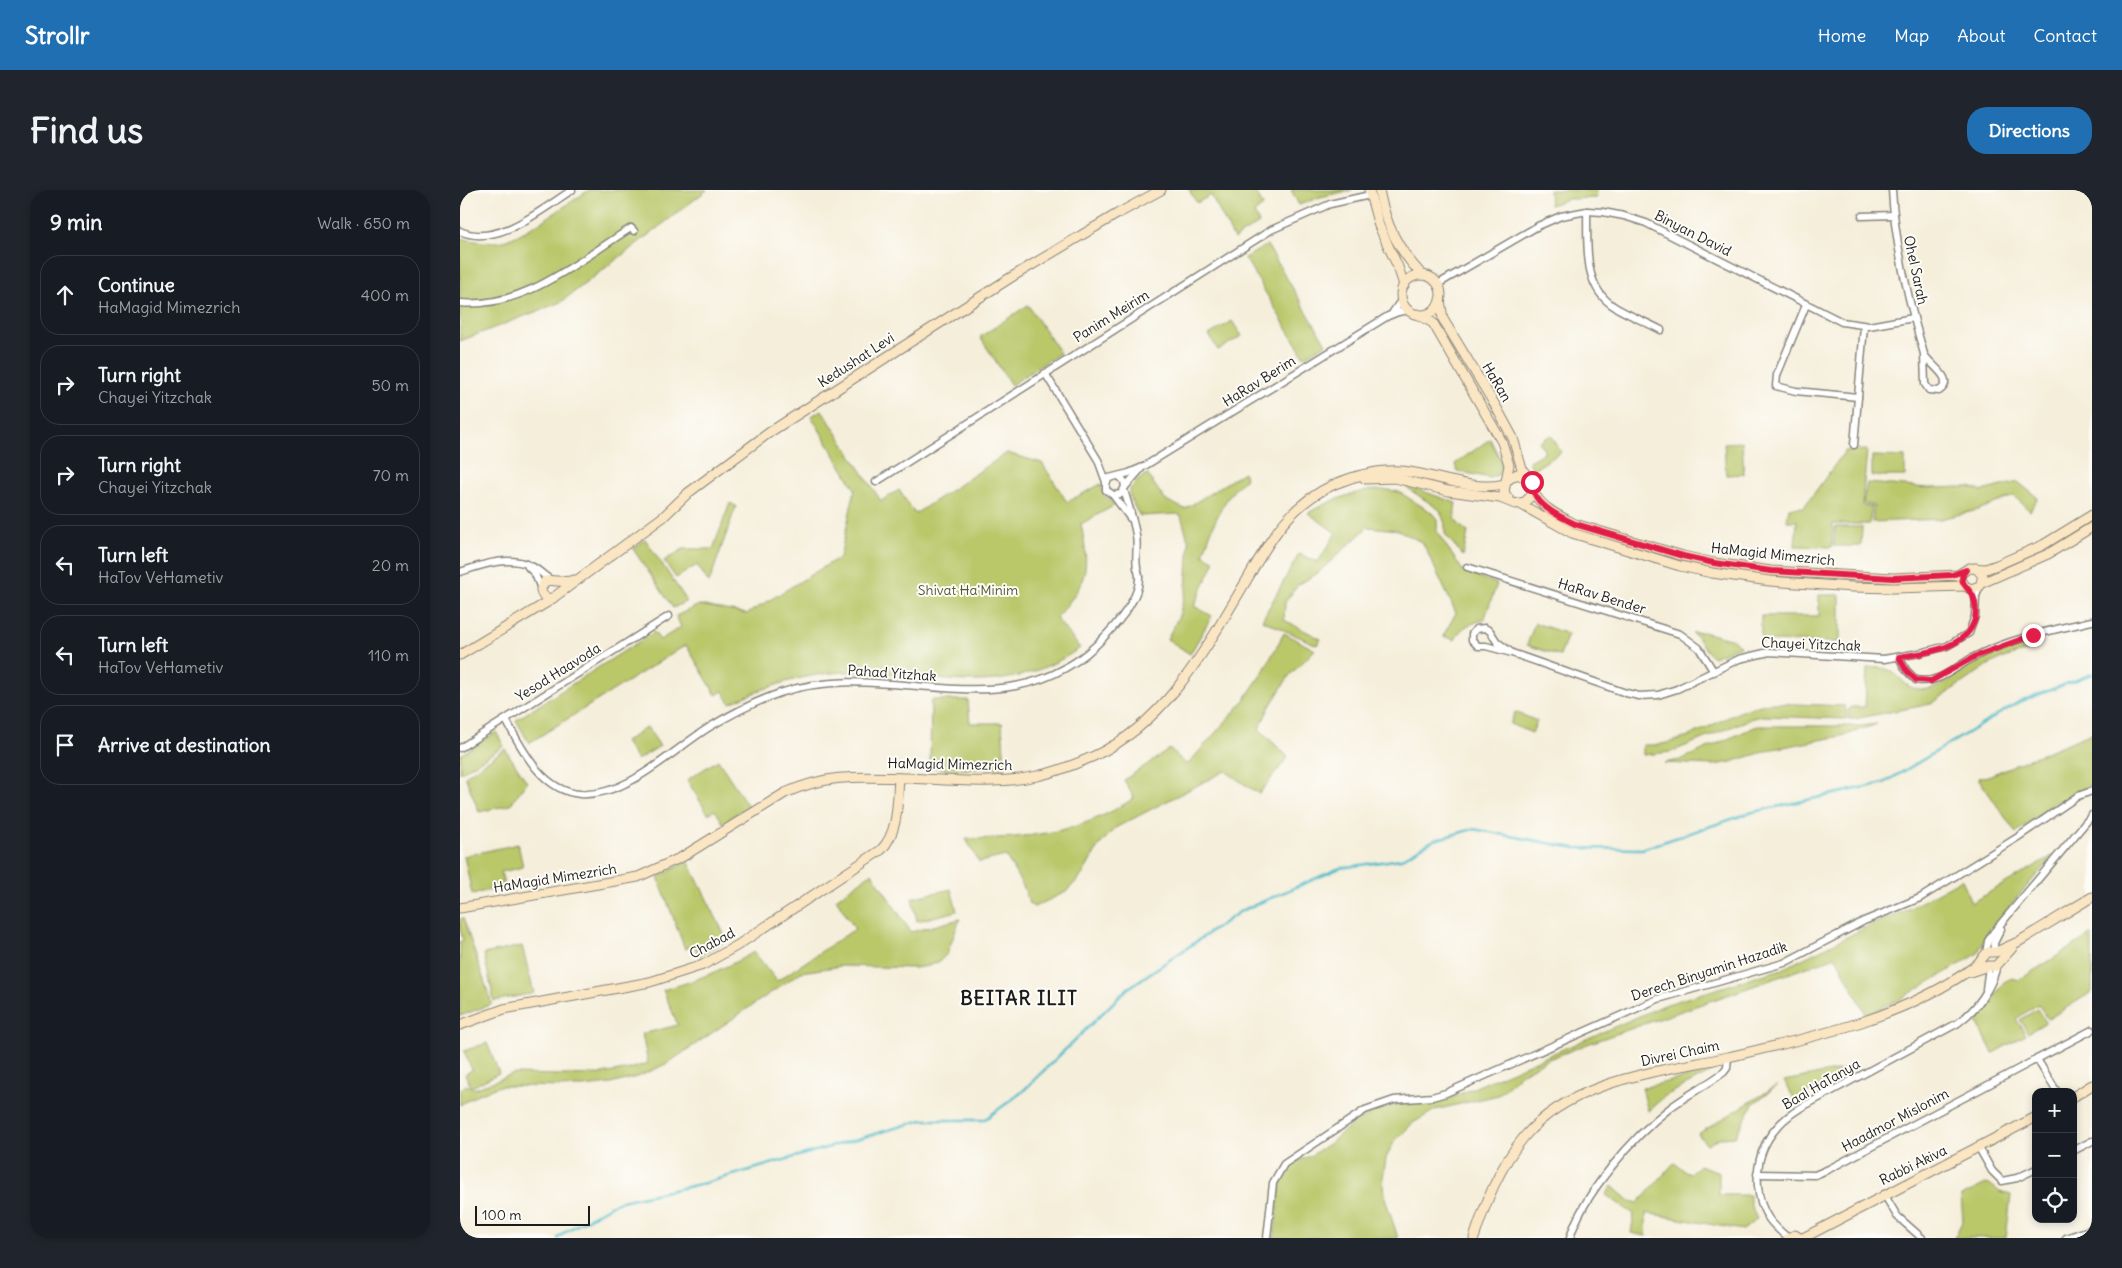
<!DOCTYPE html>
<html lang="en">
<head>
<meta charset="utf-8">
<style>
  :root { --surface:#171b24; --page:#20242c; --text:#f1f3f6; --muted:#9ea1a6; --line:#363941; --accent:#1f6fb2 }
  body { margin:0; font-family:Delius,sans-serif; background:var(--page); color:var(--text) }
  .controls { position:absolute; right:15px; bottom:15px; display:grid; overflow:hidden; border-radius:10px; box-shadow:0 2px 8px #0003 }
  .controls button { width:45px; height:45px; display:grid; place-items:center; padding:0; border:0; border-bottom:1px solid var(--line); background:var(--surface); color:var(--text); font:25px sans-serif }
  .scale { position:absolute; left:15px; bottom:12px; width:115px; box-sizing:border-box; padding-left:5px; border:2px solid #1c1c1c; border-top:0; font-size:14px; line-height:18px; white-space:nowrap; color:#1c1c1c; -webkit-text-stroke:4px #fdfcf7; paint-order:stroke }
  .stop { position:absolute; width:15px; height:15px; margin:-11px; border:4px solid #e11d48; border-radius:50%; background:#fff }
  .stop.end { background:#e11d48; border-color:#fff; box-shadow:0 1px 5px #0008 }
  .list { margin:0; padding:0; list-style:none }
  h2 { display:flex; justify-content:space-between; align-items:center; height:65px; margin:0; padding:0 20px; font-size:21px }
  h2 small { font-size:16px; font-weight:400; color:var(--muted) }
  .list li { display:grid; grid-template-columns:32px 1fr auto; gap:15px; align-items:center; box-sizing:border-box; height:80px; margin:0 10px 10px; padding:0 10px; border:1px solid var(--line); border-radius:20px }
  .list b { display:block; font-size:19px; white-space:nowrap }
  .list p { margin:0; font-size:16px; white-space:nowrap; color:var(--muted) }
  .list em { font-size:16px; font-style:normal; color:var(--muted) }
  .icon { flex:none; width:28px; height:28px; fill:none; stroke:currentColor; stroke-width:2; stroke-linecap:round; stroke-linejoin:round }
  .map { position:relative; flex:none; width:1632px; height:1048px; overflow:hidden; border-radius:20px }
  header { display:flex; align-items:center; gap:30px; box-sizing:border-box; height:70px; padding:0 25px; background:var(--accent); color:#fff }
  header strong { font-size:24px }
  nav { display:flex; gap:28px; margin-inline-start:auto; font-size:18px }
  .intro { display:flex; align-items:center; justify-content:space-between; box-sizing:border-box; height:120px; padding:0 30px }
  h1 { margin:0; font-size:35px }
  .button { padding:12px 22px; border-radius:20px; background:var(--accent); color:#fff; font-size:18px; font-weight:700 }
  main { display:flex; gap:30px; padding:0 30px }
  aside { flex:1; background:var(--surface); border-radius:20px; box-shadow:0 2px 8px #0003 }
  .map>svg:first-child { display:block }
</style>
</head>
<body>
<header>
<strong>Strollr</strong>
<nav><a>Home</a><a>Map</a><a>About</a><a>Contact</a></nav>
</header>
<div class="intro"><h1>Find us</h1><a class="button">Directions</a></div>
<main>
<aside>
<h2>9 min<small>Walk · 650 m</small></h2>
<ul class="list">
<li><svg class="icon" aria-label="ahead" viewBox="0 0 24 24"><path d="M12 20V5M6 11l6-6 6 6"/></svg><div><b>Continue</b><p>HaMagid Mimezrich</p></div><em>400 m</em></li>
<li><svg class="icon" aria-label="right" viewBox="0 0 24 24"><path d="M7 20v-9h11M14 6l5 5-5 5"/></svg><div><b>Turn right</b><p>Chayei Yitzchak</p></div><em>50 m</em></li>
<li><svg class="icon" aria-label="right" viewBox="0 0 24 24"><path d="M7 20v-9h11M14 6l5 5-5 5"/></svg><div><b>Turn right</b><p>Chayei Yitzchak</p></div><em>70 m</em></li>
<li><svg class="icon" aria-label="left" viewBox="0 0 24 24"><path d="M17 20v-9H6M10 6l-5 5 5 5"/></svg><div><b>Turn left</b><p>HaTov VeHametiv</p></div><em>20 m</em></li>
<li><svg class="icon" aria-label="left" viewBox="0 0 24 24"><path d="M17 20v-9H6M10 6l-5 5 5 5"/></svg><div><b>Turn left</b><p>HaTov VeHametiv</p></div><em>110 m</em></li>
<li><svg class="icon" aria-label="arrive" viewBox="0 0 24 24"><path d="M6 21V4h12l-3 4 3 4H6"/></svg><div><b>Arrive at destination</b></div></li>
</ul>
</aside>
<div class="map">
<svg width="1632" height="1048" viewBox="0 0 1632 1048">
  <rect width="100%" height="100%" fill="#fdfcf7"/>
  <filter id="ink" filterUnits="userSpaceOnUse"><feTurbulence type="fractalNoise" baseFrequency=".02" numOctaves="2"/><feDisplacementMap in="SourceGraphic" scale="10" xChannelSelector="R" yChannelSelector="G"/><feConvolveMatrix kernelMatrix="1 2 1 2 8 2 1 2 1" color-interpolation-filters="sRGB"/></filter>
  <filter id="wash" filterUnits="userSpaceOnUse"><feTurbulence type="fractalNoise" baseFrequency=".0096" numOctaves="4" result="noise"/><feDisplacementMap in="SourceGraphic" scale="20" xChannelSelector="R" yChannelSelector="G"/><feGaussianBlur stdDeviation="1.12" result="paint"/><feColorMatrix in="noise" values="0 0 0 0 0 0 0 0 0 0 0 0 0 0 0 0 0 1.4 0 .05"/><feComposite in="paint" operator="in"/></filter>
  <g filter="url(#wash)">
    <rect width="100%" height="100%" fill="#f5eeda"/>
    <g fill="#bac86a" stroke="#6b7243">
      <path d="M 129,0 L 247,0 L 101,112 L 0,151 L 0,48 C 12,51 26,53 38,52 C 59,50 110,12 129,0 Z"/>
      <path d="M 729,0 L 795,0 L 803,16 L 794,23 L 799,33 L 774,49 L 751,5 L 737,13 Z"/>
      <path d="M 831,0 L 892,0 L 860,7 L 839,15 Z"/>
      <path d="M 1089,0 L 1136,0 L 1137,8 L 1108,9 L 1090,15 Z"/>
      <path d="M 807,55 L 866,154 L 844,167 L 785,68 Z"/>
      <path d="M 568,115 L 600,163 L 551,195 L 520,147 Z"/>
      <path d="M 772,131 L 782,146 L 758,160 L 749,145 Z"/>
      <path d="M 362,220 L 421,311 L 439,300 L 455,324 L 547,263 L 582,273 L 607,312 L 641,294 L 643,304 L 655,315 L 621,334 C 630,379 628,392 596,428 L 620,458 C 542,510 488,486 403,482 C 356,480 312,494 270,513 L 263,501 L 256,505 L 226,455 L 69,553 L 56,530 L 194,442 L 200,450 L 221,437 L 216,426 L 239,415 L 287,424 L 380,367 L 395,299 L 351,226 Z"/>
      <path d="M 1091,245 L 1101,262 L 1073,280 L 1069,271 L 1085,262 L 1079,252 Z"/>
      <path d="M 1030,249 L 1042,273 L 1039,284 L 1030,288 L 997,281 L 995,274 Z"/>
      <path d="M 1282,252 L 1284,284 L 1266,285 L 1264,253 Z"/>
      <path d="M 1407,260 L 1402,315 L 1412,317 L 1409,334 L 1373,334 L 1372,357 L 1335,356 L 1337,331 L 1327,331 L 1329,318 L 1344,317 L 1385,261 Z"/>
      <path d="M 1412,266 L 1445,267 L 1445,286 L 1412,286 Z"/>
      <path d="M 784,282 L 786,288 C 760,311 755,332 743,364 L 755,371 L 734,416 L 752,426 L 730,464 L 707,449 L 719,426 L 726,399 L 729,353 L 721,326 L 717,324 L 680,326 C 666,304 664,299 687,284 L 705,310 L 725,319 Z"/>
      <path d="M 1558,292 L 1578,308 L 1570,321 L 1554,306 L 1518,320 L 1480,329 L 1412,332 L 1414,316 L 1403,313 L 1407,293 L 1468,298 L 1509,297 L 1522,301 Z"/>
      <path d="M 940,293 L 996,313 C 993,329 995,332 1008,342 L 1003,366 L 985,344 L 985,334 L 980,320 Z"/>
      <path d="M 909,300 L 929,300 L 939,302 L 971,322 L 977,329 L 977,342 L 1003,381 L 1037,394 L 1024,430 C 1010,434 1001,436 995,450 L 983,446 L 996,423 L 963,353 L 938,340 L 908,337 L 858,383 L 838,395 L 825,412 L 824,430 L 861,449 L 857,455 L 802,430 L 839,364 L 858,372 L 876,343 L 848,323 C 868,311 887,305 909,300 Z"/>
      <path d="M 270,313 L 276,316 L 249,393 L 237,375 L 216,388 L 204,371 L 223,359 L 253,359 Z"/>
      <path d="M 1375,337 L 1402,337 L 1401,356 L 1374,356 Z"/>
      <path d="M 185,349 L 227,411 L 213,418 L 173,359 Z"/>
      <path d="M 1359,405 L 1380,405 L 1380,452 L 1301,451 L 1301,426 L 1359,426 Z"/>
      <path d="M 1075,433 L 1108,444 L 1100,466 L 1067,455 Z"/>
      <path d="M 1243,442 L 1274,450 L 1280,456 L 1254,467 C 1244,462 1242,449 1232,443 Z"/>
      <path d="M 824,443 L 855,460 L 829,486 L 810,516 L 799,539 L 828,567 L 799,604 L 765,581 L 655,638 L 638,657 L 623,684 L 606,702 L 574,717 L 569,714 L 565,700 L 546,666 L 519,672 L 506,649 C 568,648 621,644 674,608 L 664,590 L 710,559 L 727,575 L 782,513 L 803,482 Z"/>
      <path d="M 1581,449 L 1582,453 L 1574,459 L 1540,469 L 1527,476 L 1471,514 L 1394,529 L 1389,529 L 1388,520 L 1392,517 L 1405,517 L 1407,478 C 1414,478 1423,477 1429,480 C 1446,489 1444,502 1469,499 C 1483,497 1497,483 1509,476 C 1527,465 1560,451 1581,449 Z"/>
      <path d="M 471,510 L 508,510 L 510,533 L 542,533 L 545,578 L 496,580 L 470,578 Z"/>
      <path d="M 1312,513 L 1385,516 L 1387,529 L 1303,526 L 1293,528 L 1211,562 L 1183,565 L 1183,555 C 1230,558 1267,518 1312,513 Z"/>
      <path d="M 1055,522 L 1077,531 L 1072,543 L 1050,534 Z"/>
      <path d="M 1417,534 L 1386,545 L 1313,559 L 1271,572 L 1254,575 L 1204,573 L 1220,570 L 1297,536 L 1400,536 Z"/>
      <path d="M 187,537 L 200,556 L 177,570 L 165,552 Z"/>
      <path d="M 36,542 L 44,556 L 0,583 L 0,565 Z"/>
      <path d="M 1632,543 L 1632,594 L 1592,615 L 1556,643 L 1518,588 L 1528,586 Z"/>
      <path d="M 45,559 L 67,592 L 50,615 L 19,622 L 5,586 Z"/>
      <path d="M 258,570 L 288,616 L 263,633 L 255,620 L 248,624 L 227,590 Z"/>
      <path d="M 58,654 L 63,677 L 41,682 L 45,697 L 12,704 L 4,666 Z"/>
      <path d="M 1594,665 L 1529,740 L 1517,764 L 1437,811 L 1406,824 L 1376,767 L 1130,853 L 1089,869 L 1062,883 L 1038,905 L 975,920 L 953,933 L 934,952 L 926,968 L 923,988 L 926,1011 L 938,1048 L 814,1048 L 820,999 L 825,983 L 836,972 L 852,965 L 870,953 L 894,933 L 919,919 L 940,914 L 988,909 L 1207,814 L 1322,779 L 1415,733 L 1443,722 L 1502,689 L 1511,713 Z"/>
      <path d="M 228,671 L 267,750 L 239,766 L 234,755 L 225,759 L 198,687 Z"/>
      <path d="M 412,683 L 451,742 L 500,729 L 487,764 L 480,771 L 468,776 L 455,778 L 382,776 L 341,782 L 208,873 L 180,886 L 151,894 L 123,897 L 40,896 L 18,904 L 0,915 L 0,900 L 6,895 L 11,897 L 5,884 L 12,880 L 4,861 L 27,853 L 39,883 L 12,897 L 14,899 L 53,884 L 105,885 L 142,884 L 170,879 L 188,873 L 182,844 L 218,835 L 203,800 C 236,791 264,779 294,762 L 317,791 L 395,739 L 376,709 Z"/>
      <path d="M 491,699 L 497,721 L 457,731 L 452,708 Z"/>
      <path d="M 3,728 L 32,814 L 0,826 L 0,752 L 3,750 L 0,739 L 0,729 Z"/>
      <path d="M 1632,744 L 1632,802 L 1588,829 L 1578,814 L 1556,829 L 1566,845 L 1533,863 L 1517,832 L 1544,792 L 1552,788 L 1559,790 Z"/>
      <path d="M 62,756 L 74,803 L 34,811 L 24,764 Z"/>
      <path d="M 1577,819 L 1586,832 L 1568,843 L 1560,830 Z"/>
      <path d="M 1396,877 L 1335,910 L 1324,891 Z"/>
      <path d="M 1255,880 L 1205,906 L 1188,921 L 1182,898 Z"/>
      <path d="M 1318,895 L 1293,914 L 1275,947 L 1259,948 L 1247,955 L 1238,944 Z"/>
      <path d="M 1214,973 L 1230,984 L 1239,975 L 1259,982 L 1259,1005 L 1290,1005 L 1290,1014 L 1297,1029 L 1283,1040 L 1186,1023 L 1186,1046 L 1171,1043 L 1174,1024 L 1146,1005 L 1152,996 L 1168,1010 L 1178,1013 Z"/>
      <path d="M 1528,993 L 1540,1002 L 1551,1005 L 1546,1048 L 1494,1048 L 1503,1030 L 1501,1006 Z"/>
    </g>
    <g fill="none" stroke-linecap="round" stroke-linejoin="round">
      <path stroke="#4fbcca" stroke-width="2.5" d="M 98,1048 L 105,1042 L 157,1012 L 245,993 L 463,930 L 524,930 L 562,902 L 667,799 L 781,721 L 880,678 L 941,669 L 974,650 L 1013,639 L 1115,658 L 1182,659 L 1293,622 L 1424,593 L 1559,512 L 1632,484"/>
    </g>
  </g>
  <g filter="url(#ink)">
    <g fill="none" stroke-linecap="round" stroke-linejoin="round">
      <defs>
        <g id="street">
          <path d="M 0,0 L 1,0"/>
          <path d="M 1432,0 C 1435,56 1448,110 1464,164 C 1470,176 1497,189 1479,201 L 1469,200 L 1465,194 L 1464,164"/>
          <path d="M 1127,21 C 1128,55 1122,97 1155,117 C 1170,126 1186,132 1201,140"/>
          <path d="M 1402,26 L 1434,25"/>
          <path d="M 0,41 C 37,58 82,19 112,0"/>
          <path d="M 978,94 L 1078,36 L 1101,26 L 1127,21 L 1143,22 L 1164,26 L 1186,33 L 1382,132 L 1409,136 L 1453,128"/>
          <path d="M 0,113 C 65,119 119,70 171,38 L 174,41"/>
          <path d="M 1346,115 L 1317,185 L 1316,196 L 1336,201 L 1398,207"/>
          <path d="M 933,122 L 942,109"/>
          <path d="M 585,183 L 638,270 L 646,292"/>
          <path d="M 1394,255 L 1404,136"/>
          <path d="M 416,292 L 811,40 L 870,14 L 910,5"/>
          <path d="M 665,297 L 680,280"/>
          <path d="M 653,305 L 661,304 L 665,297 L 664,291 L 659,286"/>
          <path d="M 670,328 L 653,305 L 646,300 L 646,294 L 649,288 L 669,283 L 683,277 L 928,126 L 938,122 L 949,120"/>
          <path d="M 68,377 L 75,384 L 81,399"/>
          <path d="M 1007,377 L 1220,444 L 1239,458 L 1254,482"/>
          <path d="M 0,382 C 22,375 48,365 71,376 C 78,379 84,386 91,390"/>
          <path d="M 1052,463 L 1037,452 L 1030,441 L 1025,438 L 1016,439 L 1012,444 L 1012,450 L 1018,456 L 1026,456 L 1052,463 L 1166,503 L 1179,506 L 1198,505 L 1217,499 L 1279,469 L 1309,462 L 1424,469 L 1460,463 L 1487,456 L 1509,443 L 1515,426 L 1516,406 L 1520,396"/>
          <path d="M 1439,467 L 1446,480 L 1456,490 C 1479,495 1495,477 1514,467 C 1551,448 1593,440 1632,431"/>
          <path d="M 46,530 C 62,559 82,601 120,604 C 167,607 210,562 248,538 C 271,524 294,512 320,503 C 433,465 553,549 647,444 C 660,430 680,407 679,387 C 679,384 678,381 677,378 C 675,367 678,356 676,345 C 674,332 668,313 664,300"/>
          <path d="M 0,558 L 209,426"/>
          <path d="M 1534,762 L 1534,753 L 1541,739"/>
          <path d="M 1526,764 L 1528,751 L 1533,743 L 1632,625"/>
          <path d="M 1526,799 L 1529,777"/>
          <path d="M 1577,869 L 1597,902"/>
          <path d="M 1519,958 L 1532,981 L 1542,991 L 1557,988 L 1576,979"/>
          <path d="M 1613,961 L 1632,951"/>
          <path d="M 1297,984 L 1355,985 L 1369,979 L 1632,840"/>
          <path d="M 1424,1004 L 1437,1026 L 1462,1048"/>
          <path d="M 807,1048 L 813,993 L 824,974 L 905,920 L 934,910 L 972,907 L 986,903 L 1198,809 L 1324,773 L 1404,731 L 1460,708 L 1558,647 L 1618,606 L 1632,601"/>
          <path d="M 1110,1048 C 1122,1005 1174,946 1210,918 C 1227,905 1247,895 1264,882 L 1267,878 L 1268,867"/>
          <path d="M 1328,1048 C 1321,1042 1314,1036 1309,1029 C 1302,1019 1299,1008 1298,996 C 1295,960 1312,935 1342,917 L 1498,833 C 1517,819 1532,798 1537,775"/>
          <path d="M 1606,1048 L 1632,1039"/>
        </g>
        <g id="secondary">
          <path d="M 909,0 L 919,36 L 938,77 L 944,95"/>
          <path d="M 919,0 C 926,36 938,59 962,85"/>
          <circle cx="961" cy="105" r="20"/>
          <path d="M 957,124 L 973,133 L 1042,252 L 1049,275 L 1046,291"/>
          <path d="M 905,289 L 935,288 L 989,301 L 1040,308 L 1055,314 L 1065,312 L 1072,305 L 1072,292 L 1062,279 L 1053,248 L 1035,215 L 983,129 L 980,110"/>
          <path d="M 1073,301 C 1081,318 1099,326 1115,334 L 1223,366 L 1254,373 L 1311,381 L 1433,388 L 1498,385 L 1509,378 L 1526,379 L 1537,375 L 1583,355 L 1632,325"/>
          <path d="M 1050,311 L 1044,302 L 1046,291 L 1057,284 L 1069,289"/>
          <path d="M 1060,314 L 1112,343 L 1220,376 L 1252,383 L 1310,391 L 1392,397 L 1433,398 L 1505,396"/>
          <path d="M 1502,391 L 1505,396 L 1511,399 L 1520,396 L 1523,386 L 1516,378"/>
          <path d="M 1522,393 L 1588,364 L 1632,337"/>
          <path d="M 93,408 C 86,409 81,406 81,399 L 85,391 C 95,389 102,394 114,390"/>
          <path d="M 0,465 L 86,413 L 203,327 L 228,303 L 310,242 L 550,88 L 657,24 L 701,0"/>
          <path d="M 0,718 L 178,687 L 222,667 L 325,603 C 371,583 400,587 448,588 C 489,590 537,595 577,586 C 597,582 616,574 634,566 C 705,533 744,462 782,398 C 808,354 826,316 875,294 C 901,283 927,277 955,283 C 983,288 1015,301 1044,294"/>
          <path d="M 1510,782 L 1528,776 L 1536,776 L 1552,758"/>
          <path d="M 0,835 L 44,819 L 190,792 L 243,775 L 278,755 L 421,660 C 439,642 437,612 439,588"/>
          <path d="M 1613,907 L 1632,895"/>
          <path d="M 1014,1048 C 1026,1012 1039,977 1064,947 C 1113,889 1199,882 1268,867 C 1350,848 1447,827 1515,776 C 1521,771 1523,766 1528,762 L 1536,762 L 1558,752 L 1632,707"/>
          <path d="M 1328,1048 L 1335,1045 L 1340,1048"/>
          <path d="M 1343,1048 L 1576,927"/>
        </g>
      </defs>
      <use href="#street" stroke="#88857b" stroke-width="9"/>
      <use href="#secondary" stroke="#88857b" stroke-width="11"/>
      <use href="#street" stroke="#fff" stroke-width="6"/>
      <use href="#secondary" stroke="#fbe6c4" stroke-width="9"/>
    </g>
  </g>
  <g fill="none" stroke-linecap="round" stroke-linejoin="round" filter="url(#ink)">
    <path stroke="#e11d48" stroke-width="6" d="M 1072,292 C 1074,298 1073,303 1077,308 C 1085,320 1103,328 1115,334 L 1223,366 L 1254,373 L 1311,381 L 1433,388 L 1492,385 L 1506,380 C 1496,391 1508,397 1513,406 C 1516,413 1516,422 1515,429 C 1507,459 1464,463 1439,467 L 1446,480 L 1456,490 L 1471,491 L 1516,466 L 1573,445"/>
  </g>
  <g text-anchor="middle" stroke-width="4" stroke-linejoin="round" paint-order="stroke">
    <g font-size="14" fill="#1c1c1c" stroke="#fdfcf7">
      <text transform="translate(1233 43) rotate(27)" y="5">Binyan David</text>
      <text transform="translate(1456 80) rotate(78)" y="5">Ohel Sarah</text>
      <text transform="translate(651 126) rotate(-32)" y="5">Panim Meirim</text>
      <text transform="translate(396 170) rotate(-33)" y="5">Kedushat Levi</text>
      <text transform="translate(799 191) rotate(-32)" y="5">HaRav Berim</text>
      <text transform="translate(1037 192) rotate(59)" y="5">HaRan</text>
      <text transform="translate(1313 364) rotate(6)" y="5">HaMagid Mimezrich</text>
      <text transform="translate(1142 406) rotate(17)" y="5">HaRav Bender</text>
      <text transform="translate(1351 454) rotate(2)" y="5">Chayei Yitzchak</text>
      <text transform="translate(98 482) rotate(-32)" y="5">Yesod Haavoda</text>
      <text transform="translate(432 483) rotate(4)" y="5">Pahad Yitzhak</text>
      <text transform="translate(490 574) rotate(1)" y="5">HaMagid Mimezrich</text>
      <text transform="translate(95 688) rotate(-9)" y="5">HaMagid Mimezrich</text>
      <text transform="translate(252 753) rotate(-28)" y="5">Chabad</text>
      <text transform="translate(1249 781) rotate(-18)" y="5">Derech Binyamin Hazadik</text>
      <text transform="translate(1220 863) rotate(-12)" y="5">Divrei Chaim</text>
      <text transform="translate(1361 894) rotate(-30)" y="5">Baal HaTanya</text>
      <text transform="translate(1435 930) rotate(-28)" y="5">Haadmor Mislonim</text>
      <text transform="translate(1453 975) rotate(-26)" y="5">Rabbi Akiva</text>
    </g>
    <g font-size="14" fill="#535837" stroke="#fdfcf7">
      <text x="508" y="405">Shivat Ha'Minim</text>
    </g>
    <g font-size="19" font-weight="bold" letter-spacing="1" fill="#1c1c1c" stroke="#fdfcf7">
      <text x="559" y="815">BEITAR ILIT</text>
    </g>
  </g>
</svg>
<div class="controls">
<button>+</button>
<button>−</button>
<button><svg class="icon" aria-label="locate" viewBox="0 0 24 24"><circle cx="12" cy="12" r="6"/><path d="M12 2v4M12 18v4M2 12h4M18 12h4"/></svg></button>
</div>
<div class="scale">100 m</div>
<div class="stop" style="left:1072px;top:292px"></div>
<div class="stop end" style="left:1573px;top:445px"></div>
</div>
</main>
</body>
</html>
